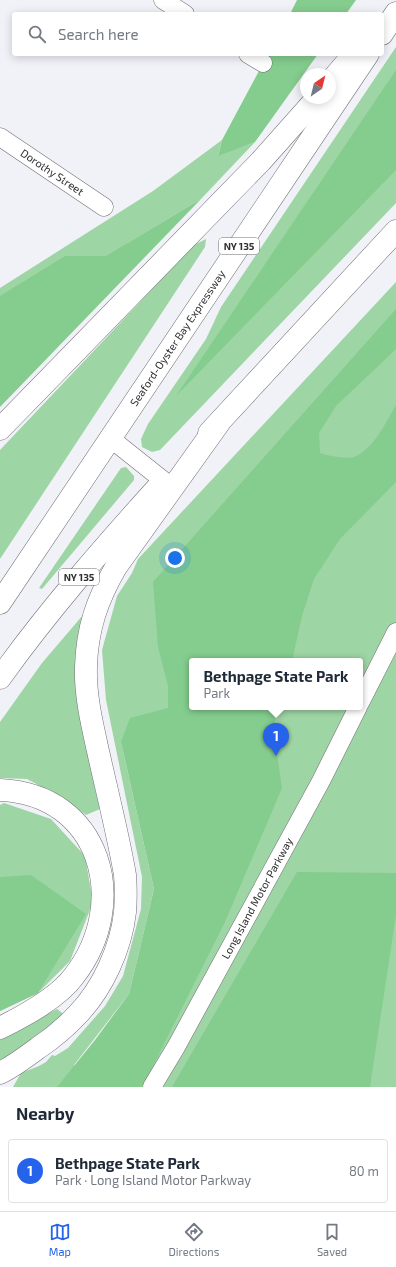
<!DOCTYPE html>
<html lang="en">
<head>
<meta charset="utf-8">
<style>
  :root { --surface:#fff; --page:#f2f2f3; --text:#1f2937; --muted:#747a83; --line:#e0e1e3; --accent:#2563eb }
  body { margin:0; font-family:"Exo 2",sans-serif; background:var(--page); color:var(--text) }
  .compass { position:absolute; left:300px; top:68px; width:36px; height:36px; border-radius:50%; background:var(--surface); box-shadow:0 2px 10px #0003; rotate:35deg }
  .you { position:absolute; left:175px; top:558px; width:14px; height:14px; margin:-10px; border:3px solid #fff; border-radius:50%; background:#1a73e8; box-shadow:0 0 0 6px #1a73e833 }
  .badge { display:grid; place-items:center; width:26px; height:26px; border-radius:50%; background:var(--accent); color:#fff; font-size:13px; font-weight:700 }
  .pin { position:absolute; translate:-50% -33px; filter:drop-shadow(0 1px 2px #0008) }
  .pin::after { content:''; position:absolute; top:21px; width:14px; height:12px; background:inherit; clip-path:polygon(0 0,100% 0,50% 100%) }
  .popup { position:absolute; left:189px; top:658px; width:174px; height:52px; box-sizing:border-box; display:grid; place-content:center; border-radius:4px; background:var(--surface); filter:drop-shadow(0 1px 3px #0005); font-size:13px; white-space:nowrap; color:var(--muted) }
  .popup b { font-size:15px; color:var(--text) }
  .popup::after { content:''; position:absolute; left:50%; top:100%; margin-left:-8px; border:8px solid transparent; border-top-color:var(--surface) }
  .list { margin:0; padding:0; list-style:none }
  h2 { display:flex; justify-content:space-between; align-items:center; height:52px; margin:0; padding:0 16px; font-size:17px }
  h2 small { font-size:13px; font-weight:400; color:var(--muted) }
  .list li { display:grid; grid-template-columns:26px 1fr auto; gap:12px; align-items:center; box-sizing:border-box; height:64px; margin:0 8px 8px; padding:0 8px; border:1px solid var(--line); border-radius:4px }
  .list b { display:block; font-size:15px; white-space:nowrap }
  .list p { margin:0; font-size:13px; white-space:nowrap; color:var(--muted) }
  .list em { font-size:13px; font-style:normal; color:var(--muted) }
  .icon { flex:none; width:22px; height:22px; fill:none; stroke:currentColor; stroke-width:2; stroke-linecap:round; stroke-linejoin:round }
  .map { position:relative; flex:none; width:396px; height:1087px; overflow:hidden }
  .search { position:absolute; background:var(--surface); box-shadow:0 2px 10px #0003; left:12px; right:12px; top:12px; height:44px; display:flex; align-items:center; gap:10px; box-sizing:border-box; padding:0 14px; border-radius:4px; color:var(--muted); font-size:15px }
  .sheet { height:124px; background:var(--surface) }
  nav { display:flex; justify-content:space-around; align-items:center; box-sizing:border-box; height:56px; border-top:1px solid var(--line); background:var(--surface); font-size:11px; color:var(--muted) }
  nav a { display:grid; justify-items:center; gap:2px }
  nav .on { color:var(--accent) }
  .map>svg:first-child { display:block }
</style>
</head>
<body>
<div class="map">
<svg width="396" height="1087" viewBox="0 0 396 1087">
  <rect width="100%" height="100%" fill="#f1f1f8"/>
  <g fill="#9ed5a4" fill-rule="evenodd">
    <path d="M 396,47 L 396,203 L 160,450 L 152,452 L 142,447 L 141,439 L 148,424 L 206,339 L 221,307 Z"/>
    <path d="M 222,140 L 218,155 L 255,142 L 201,199 L 128,243 L 0,376 L 0,288 L 153,191 Z"/>
    <path d="M 206,239 L 205,247 L 0,559 L 0,450 L 194,245 Z"/>
    <path d="M 396,282 L 396,1087 L 13,1087 L 21,1073 L 39,1066 L 46,1062 L 52,1055 L 55,1056 L 68,1048 L 105,1006 L 123,976 L 141,909 L 142,877 L 106,700 L 102,650 L 117,596 L 132,573 L 138,559 ZM 192,661 L 360,661 L 360,707 L 192,707 ZM 121,742 L 195,906 L 101,1079 L 74,1065 L 129,994 L 154,889 Z"/>
    <path d="M 126,467 L 134,476 L 134,480 L 42,589 L 39,588 L 121,468 Z"/>
    <path d="M 83,615 L 76,694 L 96,793 L 100,809 L 86,815 L 61,797 L 27,779 L 0,778 L 0,722 L 42,663 Z"/>
    <path d="M 4,803 L 51,819 L 85,856 L 93,902 L 70,961 L 38,993 L 0,1011 L 0,805 Z"/>
    <path d="M 57,1009 L 66,1016 L 2,1061 L 0,1060 L 0,1040 Z"/>
  </g>
  <g fill="#84cd8e">
    <path d="M 297,0 L 356,0 L 346,14 L 290,14 Z"/>
    <path d="M 268,54 L 318,54 L 255,142 L 218,156 L 222,140 Z"/>
    <path d="M 396,70 L 396,170 L 176,396 Z"/>
    <path d="M 201,199 L 0,407 L 0,296 L 65,256 L 106,256 Z"/>
    <path d="M 396,309 L 396,349 L 336,406 L 319,433 L 320,453 C 327,456 348,459 354,457 C 375,448 385,423 396,405 L 396,482 L 340,539 L 314,579 L 302,616 L 292,661 L 192,661 L 192,707 L 280,707 L 273,727 L 282,788 L 225,922 L 147,1078 L 141,1087 L 57,1087 L 95,1040 L 129,994 L 154,889 L 121,742 L 130,718 L 168,708 L 168,686 L 158,647 L 153,582 Z"/>
    <path d="M 297,872 L 396,873 L 396,915 L 370,1087 L 172,1087 Z"/>
    <path d="M 31,875 L 86,914 L 38,993 L 0,1011 L 0,877 Z"/>
  </g>
  <g fill="none" stroke-linecap="round" stroke-linejoin="round">
    <defs>
      <g id="minor">
        <path d="M 163,0 L 185,14"/>
        <path d="M 248,54 L 263,63"/>
        <path id="s1" d="M 0,137 L 104,207"/>
        <path d="M 110,438 L 164,481"/>
        <path d="M 360,703 L 396,632"/>
        <path id="s2" d="M 152,1087 L 176,1047 L 321,781 L 358,707"/>
      </g>
      <g id="highway">
        <path d="M 382,34 L 396,13"/>
        <path d="M 330,82 L 353,55"/>
        <path d="M 0,429 L 261,161 L 317,98"/>
        <path d="M 209,433 L 396,231"/>
        <path id="s3" d="M 0,603 L 368,54"/>
        <path d="M 0,678 C 48,611 103,548 158,487"/>
        <path d="M 0,790 C 101,794 131,903 74,976 C 58,998 24,1016 0,1028"/>
        <path d="M 0,1073 C 14,1066 26,1057 38,1048 C 53,1038 66,1027 78,1014 C 103,988 121,948 125,912 C 126,900 126,888 125,875 C 118,834 107,792 98,751 C 92,724 85,695 86,667 C 87,629 97,600 116,567 L 219,423"/>
      </g>
    </defs>
    <use href="#minor" stroke="#707076" stroke-width="19"/>
    <use href="#highway" stroke="#707076" stroke-width="23"/>
    <use href="#minor" stroke="#fff" stroke-width="18"/>
    <use href="#highway" stroke="#fff" stroke-width="22"/>
  </g>
  <g text-anchor="middle" stroke-width="3" stroke-linejoin="round" paint-order="stroke">
    <g fill="#fff" stroke="#6d6d6f" stroke-width="1">
      <rect x="219" y="238" width="40" height="16" rx="3"/>
      <rect x="59" y="569" width="40" height="16" rx="3"/>
    </g>
    <g font-size="10" font-weight="bold" fill="#2e2e31">
      <text x="239" y="250">NY 135</text>
      <text x="79" y="581">NY 135</text>
    </g>
    <g font-size="11" fill="#2e2e31" stroke="#fff">
      <text dy="4" stroke="none"><textPath href="#s1" startOffset="63">Dorothy Street</textPath></text>
      <text dy="4" stroke="none"><textPath href="#s3" startOffset="319">Seaford-Oyster Bay Expressway</textPath></text>
      <text dy="4" stroke="none"><textPath href="#s2" startOffset="216">Long Island Motor Parkway</textPath></text>
    </g>
  </g>
</svg>
<svg class="compass" viewBox="-18 -18 36 36"><path d="M0-13l5 13h-10z" fill="#e53935"/><path d="M0 13l5-13h-10z" fill="#747a83"/></svg>
<div class="you"></div>
<div class="pin badge" style="left:276px;top:756px">1</div>
<div class="popup"><b>Bethpage State Park</b>Park</div>
<div class="search"><svg class="icon" aria-label="search" viewBox="0 0 24 24"><circle cx="10" cy="10" r="6"/><path d="M15 15l6 6"/></svg>Search here</div>
</div>
<section class="sheet">
<h2>Nearby<small></small></h2>
<ul class="list">
<li><span class="badge">1</span><div><b>Bethpage State Park</b><p>Park · Long Island Motor Parkway</p></div><em>80 m</em></li>
</ul>
</section>
<nav>
<a class="on"><svg class="icon" aria-label="map" viewBox="0 0 24 24"><path d="M3 6l6-2 6 2 6-2v14l-6 2-6-2-6 2zM9 4v14M15 6v14"/></svg>Map</a>
<a><svg class="icon" aria-label="directions" viewBox="0 0 24 24"><path d="M12 3l9 9-9 9-9-9zM9 14v-3h6M13 9l2 2-2 2"/></svg>Directions</a>
<a><svg class="icon" aria-label="saved" viewBox="0 0 24 24"><path d="M7 4h10v16l-5-4-5 4z"/></svg>Saved</a>
</nav>
</body>
</html>
